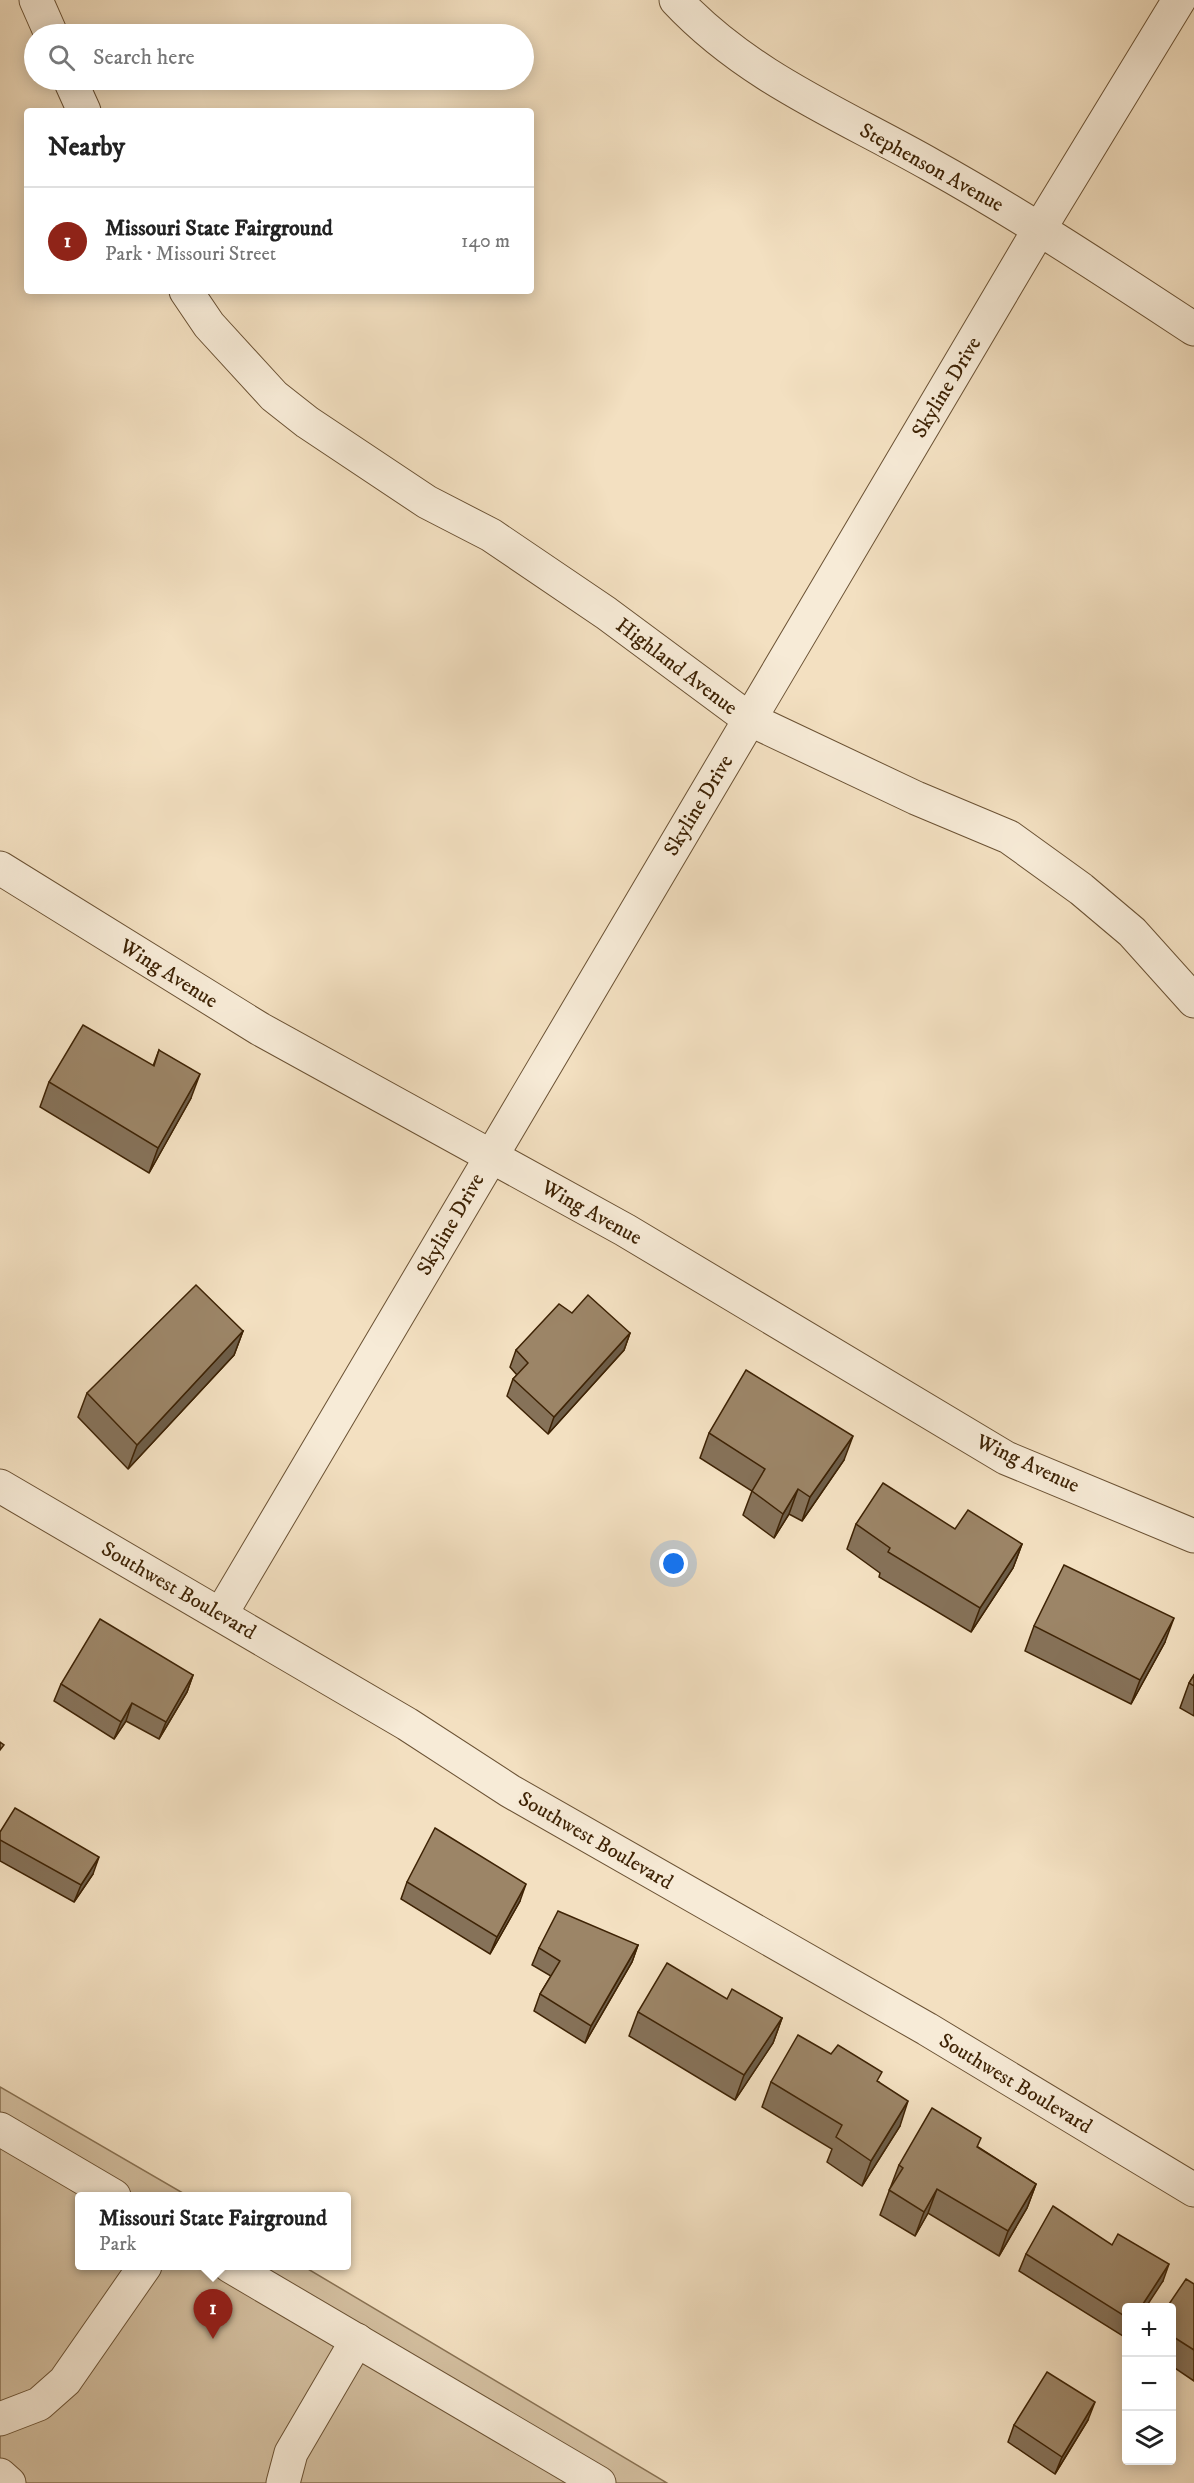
<!DOCTYPE html>
<html lang="en">
<head>
<meta charset="utf-8">
<style>
  :root { --surface:#fff; --page:#f6f6f6; --text:#222; --muted:#767676; --line:#e0e0e0; --accent:#8f2418 }
  body { margin:0; font-family:"IM FELL DW Pica",serif; background:var(--page); color:var(--text) }
  .controls { position:absolute; right:18px; bottom:18px; display:grid; overflow:hidden; border-radius:6px; box-shadow:0 3px 15px #0003 }
  .controls button { width:54px; height:54px; display:grid; place-items:center; padding:0; border:0; border-bottom:2px solid var(--line); background:var(--surface); color:var(--text); font:30px sans-serif }
  .you { position:absolute; left:674px; top:1564px; width:21px; height:21px; margin:-15px; border:4px solid #fff; border-radius:50%; background:#1a73e8; box-shadow:0 0 0 9px #1a73e833 }
  .badge { display:grid; place-items:center; width:39px; height:39px; border-radius:50%; background:var(--accent); color:#fff; font-size:20px; font-weight:700 }
  .pin { position:absolute; translate:-50% -50px; filter:drop-shadow(0 2px 3px #0008) }
  .pin::after { content:''; position:absolute; top:32px; width:21px; height:18px; background:inherit; clip-path:polygon(0 0,100% 0,50% 100%) }
  .popup { position:absolute; left:75px; top:2192px; width:276px; height:78px; box-sizing:border-box; display:grid; place-content:center; border-radius:6px; background:var(--surface); filter:drop-shadow(0 2px 4px #0005); font-size:20px; white-space:nowrap; color:var(--muted) }
  .popup b { font-size:22px; color:var(--text) }
  .popup::after { content:''; position:absolute; left:50%; top:100%; margin-left:-12px; border:12px solid transparent; border-top-color:var(--surface) }
  .list { margin:0; padding:0; list-style:none }
  h2 { display:flex; justify-content:space-between; align-items:center; height:78px; margin:0; padding:0 24px; font-size:26px }
  h2 small { font-size:20px; font-weight:400; color:var(--muted) }
  .list li { display:grid; grid-template-columns:39px 1fr auto; gap:18px; align-items:center; box-sizing:border-box; height:108px; padding:0 24px; border-top:2px solid var(--line) }
  .list b { display:block; font-size:22px; white-space:nowrap }
  .list p { margin:0; font-size:20px; white-space:nowrap; color:var(--muted) }
  .list em { font-size:20px; font-style:normal; color:var(--muted) }
  .icon { flex:none; width:33px; height:33px; fill:none; stroke:currentColor; stroke-width:2; stroke-linecap:round; stroke-linejoin:round }
  .map { position:relative; flex:none; width:1194px; height:2483px; overflow:hidden }
  .search { position:absolute; background:var(--surface); box-shadow:0 3px 15px #0003; left:24px; top:24px; width:510px; height:66px; display:flex; align-items:center; gap:15px; box-sizing:border-box; padding:0 21px; border-radius:33px; color:var(--muted); font-size:22px }
  .panel { position:absolute; background:var(--surface); box-shadow:0 3px 15px #0003; left:24px; top:108px; width:510px; height:186px; border-radius:6px }
  .map>svg:first-child { display:block }
</style>
</head>
<body>
<div class="map">
<svg width="1194" height="2483" viewBox="0 0 1194 2483">
  <rect width="100%" height="100%" fill="#f3e0c1"/>
  <filter id="stains"><feTurbulence type="fractalNoise" baseFrequency=".00333" numOctaves="4"/><feColorMatrix values="0 0 0 0 .2 0 0 0 0 .09 0 0 0 0 .02 0 0 0 .5 -.17"/></filter>
  <radialGradient id="worn" r=".72"><stop offset=".6" stop-color="#630" stop-opacity="0"/><stop offset="1" stop-color="#630" stop-opacity=".3"/></radialGradient>
  <path fill="#d4c0a1" stroke="#897253" stroke-width="1.5" d="M 0,2087 L 188,2196 L 80,2196 L 80,2266 L 303,2266 L 667,2483 L 0,2483 Z"/>
  <g fill="none" stroke-linecap="round" stroke-linejoin="round">
    <defs>
      <g id="minor">
        <path d="M 36,0 L 51,34"/>
        <path d="M 676,0 C 748,77 841,114 931,165 C 1021,215 1107,272 1194,329"/>
        <path d="M 70,80 L 84,111"/>
        <path d="M 186,291 L 209,325 L 274,396 L 307,422 L 427,502 L 491,535 L 606,613 L 749,719 L 916,798 L 1009,837 L 1081,889 L 1132,932 L 1194,1001"/>
        <path d="M 0,868 L 260,1029 L 625,1230 L 1006,1458 L 1194,1536"/>
        <path d="M 0,1486 L 407,1724 L 510,1791 L 927,2029 L 1194,2190"/>
        <path d="M 221,1614 L 1040,228 L 1179,0"/>
        <path d="M 0,2129 L 114,2196"/>
        <path d="M 230,2266 L 599,2483"/>
        <path d="M 0,2419 L 39,2404 L 65,2381 L 145,2266"/>
        <path d="M 0,2475 L 9,2483"/>
        <path d="M 283,2483 L 291,2453 L 357,2340"/>
      </g>
    </defs>
    <use href="#minor" stroke="#6b5234" stroke-width="35"/>
    <use href="#minor" stroke="#f7ebd7" stroke-width="33"/>
  </g>
  <g fill="#867259" stroke="#3e2305" stroke-width="1.5">
    <path d="M 159,1050 L 191,1098 L 149,1173 L 40,1107 L 49,1082 L 153,1066 Z"/>
    <path d="M 572,1313 L 630,1333 L 624,1350 L 548,1434 L 507,1396 L 513,1379 L 517,1375 L 510,1367 L 516,1350 Z"/>
    <path d="M 243,1331 L 234,1355 L 128,1469 L 78,1417 L 87,1393 Z"/>
    <path d="M 709,1433 L 844,1460 L 802,1521 L 789,1514 L 774,1538 L 743,1515 L 752,1491 L 700,1458 Z"/>
    <path d="M 856,1524 L 955,1529 L 1022,1544 L 1013,1568 L 971,1632 L 879,1577 L 880,1573 L 847,1549 Z"/>
    <path d="M 1034,1626 L 1165,1642 L 1131,1704 L 1025,1651 Z"/>
    <path d="M 193,1675 L 187,1692 L 159,1739 L 126,1721 L 114,1739 L 54,1701 L 61,1684 Z"/>
    <path d="M 1194,1675 L 1194,1716 L 1180,1708 L 1189,1683 Z"/>
    <path d="M 0,1832 L 93,1874 L 74,1902 L 0,1861 Z"/>
    <path d="M 407,1882 L 520,1901 L 490,1954 L 401,1899 Z"/>
    <path d="M 638,1945 L 632,1962 L 585,2043 L 534,2011 L 540,1994 L 551,1976 L 532,1965 L 539,1948 Z"/>
    <path d="M 727,1999 L 782,2018 L 773,2043 L 735,2100 L 629,2036 L 638,2012 Z"/>
    <path d="M 771,2082 L 879,2082 L 900,2126 L 862,2186 L 827,2162 L 832,2149 L 762,2107 Z"/>
    <path d="M 978,2147 L 1036,2184 L 1027,2208 L 999,2256 L 928,2213 L 915,2236 L 880,2215 L 899,2165 Z"/>
    <path d="M 1112,2245 L 1163,2281 L 1126,2307 L 1126,2338 L 1019,2271 L 1026,2254 Z"/>
    <path d="M 1194,2284 L 1194,2381 L 1172,2366 L 1172,2307 Z"/>
    <path d="M 1088,2420 L 1055,2474 L 1008,2442 L 1014,2425 Z"/>
  </g>
  <g fill="#6d5d48" stroke="#3e2305" stroke-width="1.5">
    <path d="M 200,1074 L 191,1098 L 149,1173 L 158,1148 Z"/>
    <path d="M 243,1331 L 234,1355 L 128,1469 L 137,1445 Z"/>
    <path d="M 630,1333 L 624,1350 L 548,1434 L 554,1417 Z"/>
    <path d="M 853,1436 L 844,1460 L 802,1521 L 810,1497 Z"/>
    <path d="M 798,1489 L 789,1514 L 774,1538 L 783,1514 Z"/>
    <path d="M 1022,1544 L 1013,1568 L 971,1632 L 980,1608 Z"/>
    <path d="M 1174,1618 L 1165,1642 L 1131,1704 L 1140,1680 Z"/>
    <path d="M 193,1675 L 187,1692 L 159,1739 L 166,1722 Z"/>
    <path d="M 132,1703 L 126,1721 L 114,1739 L 121,1722 Z"/>
    <path d="M 99,1857 L 93,1874 L 74,1902 L 81,1885 Z"/>
    <path d="M 526,1884 L 520,1901 L 490,1954 L 497,1937 Z"/>
    <path d="M 638,1945 L 632,1962 L 585,2043 L 591,2026 Z"/>
    <path d="M 782,2018 L 773,2043 L 735,2100 L 744,2075 Z"/>
    <path d="M 908,2101 L 900,2126 L 862,2186 L 871,2161 Z"/>
    <path d="M 1036,2184 L 1027,2208 L 999,2256 L 1008,2231 Z"/>
    <path d="M 937,2189 L 928,2213 L 915,2236 L 924,2212 Z"/>
    <path d="M 1169,2264 L 1163,2281 L 1146,2307 L 1141,2307 Z"/>
    <path d="M 1095,2402 L 1088,2420 L 1055,2474 L 1062,2457 Z"/>
  </g>
  <g fill="#9c8567" stroke="#3e2305" stroke-width="1.5">
    <path d="M 83,1025 L 154,1066 L 159,1050 L 200,1074 L 158,1148 L 49,1082 Z"/>
    <path d="M 196,1285 L 243,1331 L 137,1445 L 87,1393 Z"/>
    <path d="M 588,1295 L 630,1333 L 554,1417 L 513,1379 L 528,1363 L 516,1350 L 559,1304 L 572,1313 Z"/>
    <path d="M 746,1370 L 853,1436 L 810,1497 L 798,1489 L 783,1514 L 752,1491 L 765,1469 L 709,1433 Z"/>
    <path d="M 883,1483 L 955,1529 L 968,1510 L 1022,1544 L 980,1608 L 888,1552 L 890,1548 L 856,1524 Z"/>
    <path d="M 1064,1565 L 1174,1618 L 1140,1680 L 1034,1626 Z"/>
    <path d="M 100,1619 L 193,1675 L 166,1722 L 132,1703 L 121,1722 L 61,1684 Z"/>
    <path d="M 1194,1675 L 1194,1686 L 1189,1683 Z"/>
    <path d="M 0,1742 L 4,1745 L 0,1750 Z"/>
    <path d="M 15,1808 L 99,1857 L 81,1885 L 0,1840 L 0,1832 Z"/>
    <path d="M 435,1828 L 526,1884 L 497,1937 L 407,1882 Z"/>
    <path d="M 558,1911 L 638,1945 L 591,2026 L 540,1994 L 560,1961 L 539,1948 Z"/>
    <path d="M 667,1963 L 727,1999 L 732,1989 L 782,2018 L 744,2075 L 638,2012 Z"/>
    <path d="M 798,2035 L 831,2054 L 838,2045 L 882,2072 L 877,2081 L 908,2101 L 871,2161 L 836,2137 L 842,2125 L 771,2082 Z"/>
    <path d="M 932,2108 L 981,2138 L 977,2147 L 1036,2184 L 1008,2231 L 937,2189 L 924,2212 L 889,2190 L 903,2168 L 899,2165 Z"/>
    <path d="M 1053,2206 L 1112,2245 L 1118,2234 L 1169,2264 L 1141,2307 L 1126,2307 L 1126,2317 L 1026,2254 Z"/>
    <path d="M 1186,2279 L 1194,2284 L 1194,2350 L 1172,2336 L 1172,2307 L 1167,2307 Z"/>
    <path d="M 1047,2372 L 1095,2402 L 1062,2457 L 1014,2425 Z"/>
  </g>
  <g text-anchor="middle" stroke-width="5" stroke-linejoin="round" paint-order="stroke">
    <g font-size="21" fill="#3e2305" stroke="#f7ebd7">
      <text transform="translate(932 167) rotate(29)" y="7">Stephenson Avenue</text>
      <text transform="translate(946 387) rotate(-59)" y="7">Skyline Drive</text>
      <text transform="translate(677 666) rotate(37)" y="7">Highland Avenue</text>
      <text transform="translate(698 805) rotate(-59)" y="7">Skyline Drive</text>
      <text transform="translate(169 973) rotate(32)" y="7">Wing Avenue</text>
      <text transform="translate(592 1212) rotate(29)" y="7">Wing Avenue</text>
      <text transform="translate(450 1224) rotate(-60)" y="7">Skyline Drive</text>
      <text transform="translate(1028 1463) rotate(25)" y="7">Wing Avenue</text>
      <text transform="translate(179 1590) rotate(30)" y="7">Southwest Boulevard</text>
      <text transform="translate(596 1840) rotate(30)" y="7">Southwest Boulevard</text>
      <text transform="translate(1016 2083) rotate(31)" y="7">Southwest Boulevard</text>
    </g>
  </g>
  <rect width="100%" height="100%" filter="url(#stains)"/>
  <rect width="100%" height="100%" fill="url(#worn)"/>
</svg>
<div class="controls">
<button>+</button>
<button>−</button>
<button><svg class="icon" aria-label="layers" viewBox="0 0 24 24"><path d="M12 4l9 5-9 5-9-5zM3 14l9 5 9-5"/></svg></button>
</div>
<div class="you"></div>
<div class="pin badge" style="left:213px;top:2339px">1</div>
<div class="popup"><b>Missouri State Fairground</b>Park</div>
<div class="search"><svg class="icon" aria-label="search" viewBox="0 0 24 24"><circle cx="10" cy="10" r="6"/><path d="M15 15l6 6"/></svg>Search here</div>
<section class="panel">
<h2>Nearby<small></small></h2>
<ul class="list">
<li><span class="badge">1</span><div><b>Missouri State Fairground</b><p>Park · Missouri Street</p></div><em>140 m</em></li>
</ul>
</section>
</div>
</body>
</html>
